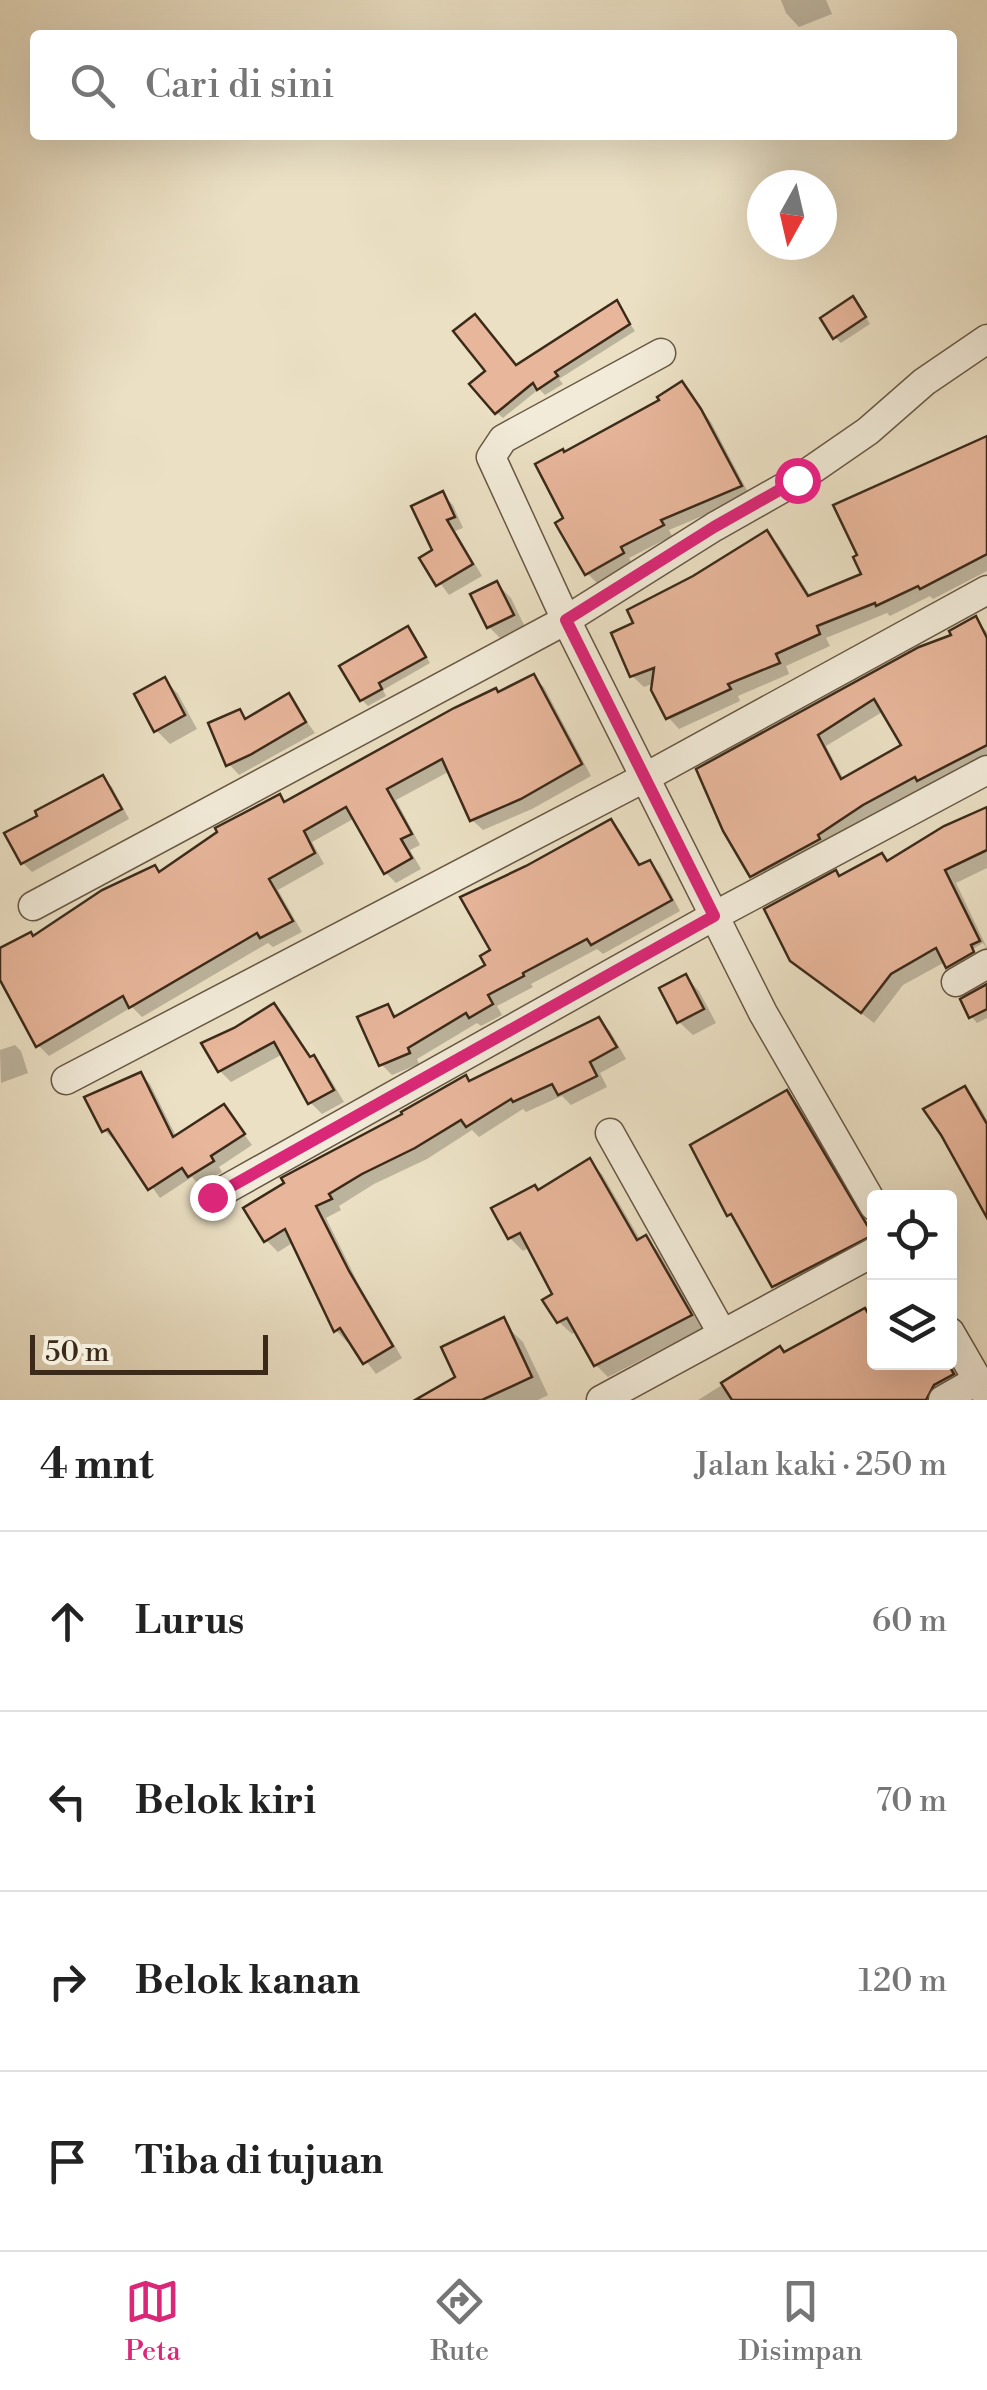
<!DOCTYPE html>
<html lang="id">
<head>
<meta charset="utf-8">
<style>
  :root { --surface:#fff; --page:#f2f2f2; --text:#222; --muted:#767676; --line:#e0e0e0; --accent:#db2777 }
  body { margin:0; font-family:"Libre Bodoni",serif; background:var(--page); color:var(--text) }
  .controls { position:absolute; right:30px; bottom:30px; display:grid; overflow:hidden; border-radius:10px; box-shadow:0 10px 40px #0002 }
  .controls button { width:90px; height:90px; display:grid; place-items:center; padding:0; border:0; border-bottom:2px solid var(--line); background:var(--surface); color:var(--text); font:50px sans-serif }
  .compass { position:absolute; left:747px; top:170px; width:90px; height:90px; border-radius:50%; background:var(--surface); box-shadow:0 10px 40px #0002; rotate:188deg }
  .scale { position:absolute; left:30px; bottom:25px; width:238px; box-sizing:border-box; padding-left:10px; border:5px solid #3c2a19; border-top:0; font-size:28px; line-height:35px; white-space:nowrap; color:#3c2a19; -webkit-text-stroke:8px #f2ebd9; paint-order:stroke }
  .stop { position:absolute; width:30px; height:30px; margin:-22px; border:8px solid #db2777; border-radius:50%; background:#fff }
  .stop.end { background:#db2777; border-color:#fff; box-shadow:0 2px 10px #0008 }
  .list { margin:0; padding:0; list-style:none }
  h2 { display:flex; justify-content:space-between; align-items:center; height:130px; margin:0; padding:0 40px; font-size:42px }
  h2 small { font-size:32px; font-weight:400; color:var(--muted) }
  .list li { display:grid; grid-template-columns:65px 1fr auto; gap:30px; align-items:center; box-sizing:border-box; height:180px; padding:0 40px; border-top:2px solid var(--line) }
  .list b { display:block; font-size:38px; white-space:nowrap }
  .list em { font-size:32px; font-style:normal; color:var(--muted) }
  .icon { flex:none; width:55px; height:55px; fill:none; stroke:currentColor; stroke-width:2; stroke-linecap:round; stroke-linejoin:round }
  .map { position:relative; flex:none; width:987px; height:1400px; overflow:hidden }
  .search { position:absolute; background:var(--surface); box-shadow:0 10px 40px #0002; left:30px; right:30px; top:30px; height:110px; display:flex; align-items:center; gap:25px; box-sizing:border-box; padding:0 35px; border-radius:10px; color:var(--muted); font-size:38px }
  .sheet { height:850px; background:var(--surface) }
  nav { display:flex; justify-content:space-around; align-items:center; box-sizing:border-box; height:140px; border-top:2px solid var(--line); background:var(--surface); font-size:28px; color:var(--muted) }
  nav a { display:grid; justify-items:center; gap:5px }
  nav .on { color:var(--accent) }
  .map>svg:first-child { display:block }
</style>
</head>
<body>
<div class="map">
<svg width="987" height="1400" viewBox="0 0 987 1400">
  <rect width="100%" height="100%" fill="#ebe0c4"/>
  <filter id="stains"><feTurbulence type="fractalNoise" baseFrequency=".002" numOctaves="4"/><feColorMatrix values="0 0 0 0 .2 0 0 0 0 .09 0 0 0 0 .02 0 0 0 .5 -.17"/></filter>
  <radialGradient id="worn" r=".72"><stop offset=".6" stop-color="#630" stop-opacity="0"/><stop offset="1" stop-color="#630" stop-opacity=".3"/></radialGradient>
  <g fill="#0003" fill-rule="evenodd">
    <path d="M 781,0 L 826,0 L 832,14 L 799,27 L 786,13 Z"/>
    <path d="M 616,303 L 635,331 L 559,379 L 563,384 L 545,395 L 539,389 L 503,418 L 496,412 L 516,368 Z"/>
    <path d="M 859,306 L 870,324 L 841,343 L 835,337 Z"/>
    <path d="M 681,384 L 711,422 L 750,496 L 669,530 L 672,536 L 629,558 L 632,563 L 597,583 L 587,573 L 567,519 L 565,455 L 663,401 Z"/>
    <path d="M 987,439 L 987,571 L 933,599 L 930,596 L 890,616 L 887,613 L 826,638 L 830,646 L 786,666 L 789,674 L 738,696 L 740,701 L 679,729 L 668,717 L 654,683 L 644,687 L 632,676 L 637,624 L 694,578 L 766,533 L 778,544 L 811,597 L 864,575 Z"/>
    <path d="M 442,494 L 453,505 L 463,528 L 455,531 L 482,576 L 449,595 L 422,559 L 435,551 Z"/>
    <path d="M 497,584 L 511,598 L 526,629 L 503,641 L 489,627 Z"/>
    <path d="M 975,619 L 987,632 L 987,761 L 763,886 L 752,875 L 699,770 L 954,636 ZM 884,711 L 904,746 L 844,780 L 826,746 Z"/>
    <path d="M 413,636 L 430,663 L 383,690 L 386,696 L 368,706 L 362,700 Z"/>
    <path d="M 533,677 L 544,687 L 591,776 L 532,809 L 483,830 L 472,820 L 450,771 L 396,800 L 420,845 L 410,850 L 421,869 L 396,883 L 386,873 L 355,818 L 312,842 L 324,864 L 278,890 L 302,932 L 273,947 L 268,943 L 142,1017 L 132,1007 L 49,1056 L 38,1045 L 0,975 L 0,951 L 34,939 L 161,874 L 279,797 L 286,804 Z"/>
    <path d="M 165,680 L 178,694 L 197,729 L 170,744 L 156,730 Z"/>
    <path d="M 288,696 L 315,733 L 239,775 L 229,764 L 240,712 L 248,720 Z"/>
    <path d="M 103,778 L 112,787 L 129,819 L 32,872 L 23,863 Z"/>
    <path d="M 987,808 L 987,868 L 956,883 L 987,948 L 987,955 L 960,979 L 950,969 L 986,947 L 983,943 L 949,963 L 949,968 L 945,962 L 903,985 L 874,1023 L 792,959 L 840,878 L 882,856 L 889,863 Z"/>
    <path d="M 611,822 L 621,832 L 642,867 L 650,863 L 660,873 L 680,911 L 603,954 L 597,949 L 531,984 L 533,987 L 497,1006 L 502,1015 L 481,1026 L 477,1023 L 417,1059 L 419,1064 L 392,1075 L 382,1065 L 388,1007 L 398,1017 L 488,966 L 494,951 Z"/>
    <path d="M 686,977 L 699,991 L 716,1023 L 693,1035 L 679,1022 Z"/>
    <path d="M 987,987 L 987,1018 L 977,1023 L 971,1016 Z"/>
    <path d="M 274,1006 L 286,1017 L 312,1059 L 325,1070 L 344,1102 L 322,1114 L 310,1102 L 283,1054 L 231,1082 L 220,1071 Z"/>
    <path d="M 599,1020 L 610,1031 L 626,1059 L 600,1073 L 607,1087 L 571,1105 L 562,1096 L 526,1112 L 523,1109 L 479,1137 L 472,1130 L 427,1159 L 374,1184 L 339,1206 L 341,1210 L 326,1218 L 359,1285 L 402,1358 L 376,1374 L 350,1340 L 347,1342 L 336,1330 L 294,1242 L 278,1252 L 266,1240 L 470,1083 Z"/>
    <path d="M 15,1045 L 21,1051 L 28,1073 L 1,1083 L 0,1050 Z"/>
    <path d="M 141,1074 L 150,1084 L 177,1138 L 224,1107 L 252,1145 L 219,1167 L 222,1172 L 199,1185 L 192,1177 L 160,1198 L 117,1138 L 114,1140 L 104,1130 Z"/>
    <path d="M 964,1089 L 977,1102 L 987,1120 L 987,1213 Z"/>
    <path d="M 787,1093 L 799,1106 L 874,1233 L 874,1253 L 787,1299 L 774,1286 L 740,1225 L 729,1214 Z"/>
    <path d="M 589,1162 L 602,1174 L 641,1241 L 645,1238 L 658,1251 L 703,1328 L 608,1377 L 596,1365 L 577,1331 L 572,1334 L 559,1322 L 555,1295 L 530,1247 L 523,1251 L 510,1238 L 539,1192 Z"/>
    <path d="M 874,1305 L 874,1362 L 950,1360 L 965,1388 L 946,1400 L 698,1400 L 780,1349 L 785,1354 Z"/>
    <path d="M 504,1324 L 523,1342 L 548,1395 L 538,1400 L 420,1400 L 458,1378 Z"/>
  </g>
  <g fill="#e8b69b" stroke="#3c2a19" stroke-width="2.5" fill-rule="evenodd">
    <path d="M 853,296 L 866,317 L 833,339 L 820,318 Z"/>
    <path d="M 617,300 L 630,324 L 555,372 L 558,376 L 537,390 L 533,383 L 495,414 L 469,384 L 485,371 L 453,331 L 475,314 L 516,365 Z"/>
    <path d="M 682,381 L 701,409 L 742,486 L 661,520 L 664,525 L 621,547 L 624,553 L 585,575 L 555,523 L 563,518 L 535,464 L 563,449 L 564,452 L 659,400 L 657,397 Z"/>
    <path d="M 987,436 L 987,554 L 920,589 L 918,586 L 876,606 L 875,603 L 817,626 L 820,634 L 776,654 L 780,663 L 728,684 L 731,689 L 666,719 L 651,690 L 654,668 L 630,677 L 611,633 L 633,623 L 627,610 L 693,576 L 767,530 L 808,596 L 861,574 L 853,557 L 857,555 L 833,505 Z"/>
    <path d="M 443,491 L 455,517 L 447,520 L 473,564 L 436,586 L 419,558 L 432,550 L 411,506 Z"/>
    <path d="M 497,581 L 514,615 L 487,628 L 470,594 Z"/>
    <path d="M 976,616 L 987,638 L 987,745 L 917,781 L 915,777 L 863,805 L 818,835 L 820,839 L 750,877 L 723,831 L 696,769 L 919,647 L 951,635 L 949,631 ZM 874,699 L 901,745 L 841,779 L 818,735 Z"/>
    <path d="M 408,626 L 426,657 L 379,683 L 382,689 L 360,701 L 339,666 Z"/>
    <path d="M 534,674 L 582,764 L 521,799 L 470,821 L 442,759 L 387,789 L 412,834 L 401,839 L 412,858 L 384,874 L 346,807 L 304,831 L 315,853 L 269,879 L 293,921 L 260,938 L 257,933 L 129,1008 L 123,996 L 36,1047 L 0,980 L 0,948 L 31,932 L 33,936 L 102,890 L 155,865 L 159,872 L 217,832 L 215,828 L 280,794 L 284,802 L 454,708 L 496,688 L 498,692 Z"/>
    <path d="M 165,677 L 185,715 L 154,732 L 134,694 Z"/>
    <path d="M 289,693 L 306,722 L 250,755 L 226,766 L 208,723 L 240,709 L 245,719 Z"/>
    <path d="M 103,775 L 122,809 L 21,864 L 4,833 L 37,816 L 35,811 Z"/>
    <path d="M 987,807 L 987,850 L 945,870 L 980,941 L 971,945 L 974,952 L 946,968 L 936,948 L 891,974 L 861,1013 L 790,961 L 764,909 L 836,870 L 839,876 L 882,853 L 887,861 L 944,826 Z"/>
    <path d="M 611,819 L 639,865 L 650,860 L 672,900 L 591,945 L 587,939 L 523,973 L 524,976 L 488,995 L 493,1004 L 469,1018 L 466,1013 L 408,1048 L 410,1053 L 379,1066 L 357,1017 L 388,1004 L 394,1017 L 485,965 L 480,956 L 490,950 L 460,897 L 526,866 Z"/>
    <path d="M 686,974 L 704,1009 L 677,1023 L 659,988 Z"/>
    <path d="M 987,984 L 987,1009 L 969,1018 L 960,999 Z"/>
    <path d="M 274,1003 L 310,1057 L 314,1055 L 334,1090 L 308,1104 L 274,1042 L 218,1072 L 201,1043 L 234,1028 Z"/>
    <path d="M 599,1017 L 617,1047 L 590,1062 L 597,1076 L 558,1095 L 552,1084 L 513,1102 L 511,1099 L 466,1127 L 461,1120 L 415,1148 L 362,1174 L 329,1194 L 332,1199 L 316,1206 L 349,1271 L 393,1346 L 363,1364 L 340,1328 L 334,1332 L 285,1229 L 264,1242 L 243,1208 L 284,1183 L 281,1178 L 402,1114 L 401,1112 L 466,1075 L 469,1081 Z"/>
    <path d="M 141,1072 L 173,1137 L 224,1104 L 245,1134 L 211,1156 L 214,1161 L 188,1177 L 182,1168 L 148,1190 L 108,1129 L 102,1132 L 84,1097 Z"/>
    <path d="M 965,1086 L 987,1124 L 987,1218 L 941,1135 L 923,1109 Z"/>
    <path d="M 787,1090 L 873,1235 L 772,1287 L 731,1214 L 727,1216 L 690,1145 Z"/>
    <path d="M 590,1158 L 637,1240 L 646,1235 L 692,1315 L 594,1366 L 567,1318 L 557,1323 L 542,1300 L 552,1294 L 520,1233 L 508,1239 L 491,1208 L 535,1185 L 538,1190 Z"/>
    <path d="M 865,1308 L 874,1323 L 874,1362 L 947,1362 L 954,1374 L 934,1385 L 926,1400 L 732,1400 L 721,1383 L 780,1346 L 784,1352 Z"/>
    <path d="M 504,1317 L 532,1377 L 482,1400 L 415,1400 L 455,1377 L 441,1347 Z"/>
  </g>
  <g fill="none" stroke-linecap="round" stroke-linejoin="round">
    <defs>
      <g id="street">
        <path d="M 661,353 L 503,439 L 491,457 L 566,620 L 763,1013 L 874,1206"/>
        <path d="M 33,906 L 566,620 L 714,527 L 797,480 L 868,431 L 924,382 L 987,339"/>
        <path d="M 956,982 L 987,964"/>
        <path d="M 66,1080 L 644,778 L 987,590"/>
        <path d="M 610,1133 L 722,1333"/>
        <path d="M 212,1197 L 714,916 L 987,770"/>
        <path d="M 950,1332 L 987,1396"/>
        <path d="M 601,1400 L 874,1252"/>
        <path d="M 943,1400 L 978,1380"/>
      </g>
    </defs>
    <use href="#street" stroke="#685844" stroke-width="31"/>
    <use href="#street" stroke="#f2ebd9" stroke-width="28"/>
  </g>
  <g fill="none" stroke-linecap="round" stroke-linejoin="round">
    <path stroke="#db2777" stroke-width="12" d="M 212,1197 L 714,916 L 566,620 L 714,527 L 797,480"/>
  </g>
  <rect width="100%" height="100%" filter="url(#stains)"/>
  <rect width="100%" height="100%" fill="url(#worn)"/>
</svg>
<div class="controls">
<button><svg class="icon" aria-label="locate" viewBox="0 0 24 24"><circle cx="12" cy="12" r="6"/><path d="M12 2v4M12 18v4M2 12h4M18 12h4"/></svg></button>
<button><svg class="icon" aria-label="layers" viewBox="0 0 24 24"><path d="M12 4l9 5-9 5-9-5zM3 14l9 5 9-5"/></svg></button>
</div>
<svg class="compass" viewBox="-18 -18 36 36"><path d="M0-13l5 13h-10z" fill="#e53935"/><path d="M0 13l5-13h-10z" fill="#767676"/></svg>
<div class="scale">50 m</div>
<div class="stop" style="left:797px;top:480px"></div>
<div class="stop end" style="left:212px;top:1197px"></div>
<div class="search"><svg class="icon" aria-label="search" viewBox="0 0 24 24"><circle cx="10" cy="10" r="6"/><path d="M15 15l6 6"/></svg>Cari di sini</div>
</div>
<section class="sheet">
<h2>4 mnt<small>Jalan kaki · 250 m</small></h2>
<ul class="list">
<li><svg class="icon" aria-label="ahead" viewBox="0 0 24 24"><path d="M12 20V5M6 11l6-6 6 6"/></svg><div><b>Lurus</b></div><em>60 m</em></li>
<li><svg class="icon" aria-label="left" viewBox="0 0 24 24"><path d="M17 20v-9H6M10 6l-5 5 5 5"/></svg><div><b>Belok kiri</b></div><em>70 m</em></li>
<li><svg class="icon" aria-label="right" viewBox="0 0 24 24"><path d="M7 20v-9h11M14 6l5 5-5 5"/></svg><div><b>Belok kanan</b></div><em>120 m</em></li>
<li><svg class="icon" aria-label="arrive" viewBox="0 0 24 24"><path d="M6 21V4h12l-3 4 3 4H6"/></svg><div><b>Tiba di tujuan</b></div></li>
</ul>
</section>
<nav>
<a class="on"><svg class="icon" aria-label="map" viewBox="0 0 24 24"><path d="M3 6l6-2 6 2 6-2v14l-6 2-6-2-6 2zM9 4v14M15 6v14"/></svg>Peta</a>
<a><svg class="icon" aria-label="directions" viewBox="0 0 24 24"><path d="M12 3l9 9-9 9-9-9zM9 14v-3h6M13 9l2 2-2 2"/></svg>Rute</a>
<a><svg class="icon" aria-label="saved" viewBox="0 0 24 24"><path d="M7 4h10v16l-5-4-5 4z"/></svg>Disimpan</a>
</nav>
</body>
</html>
